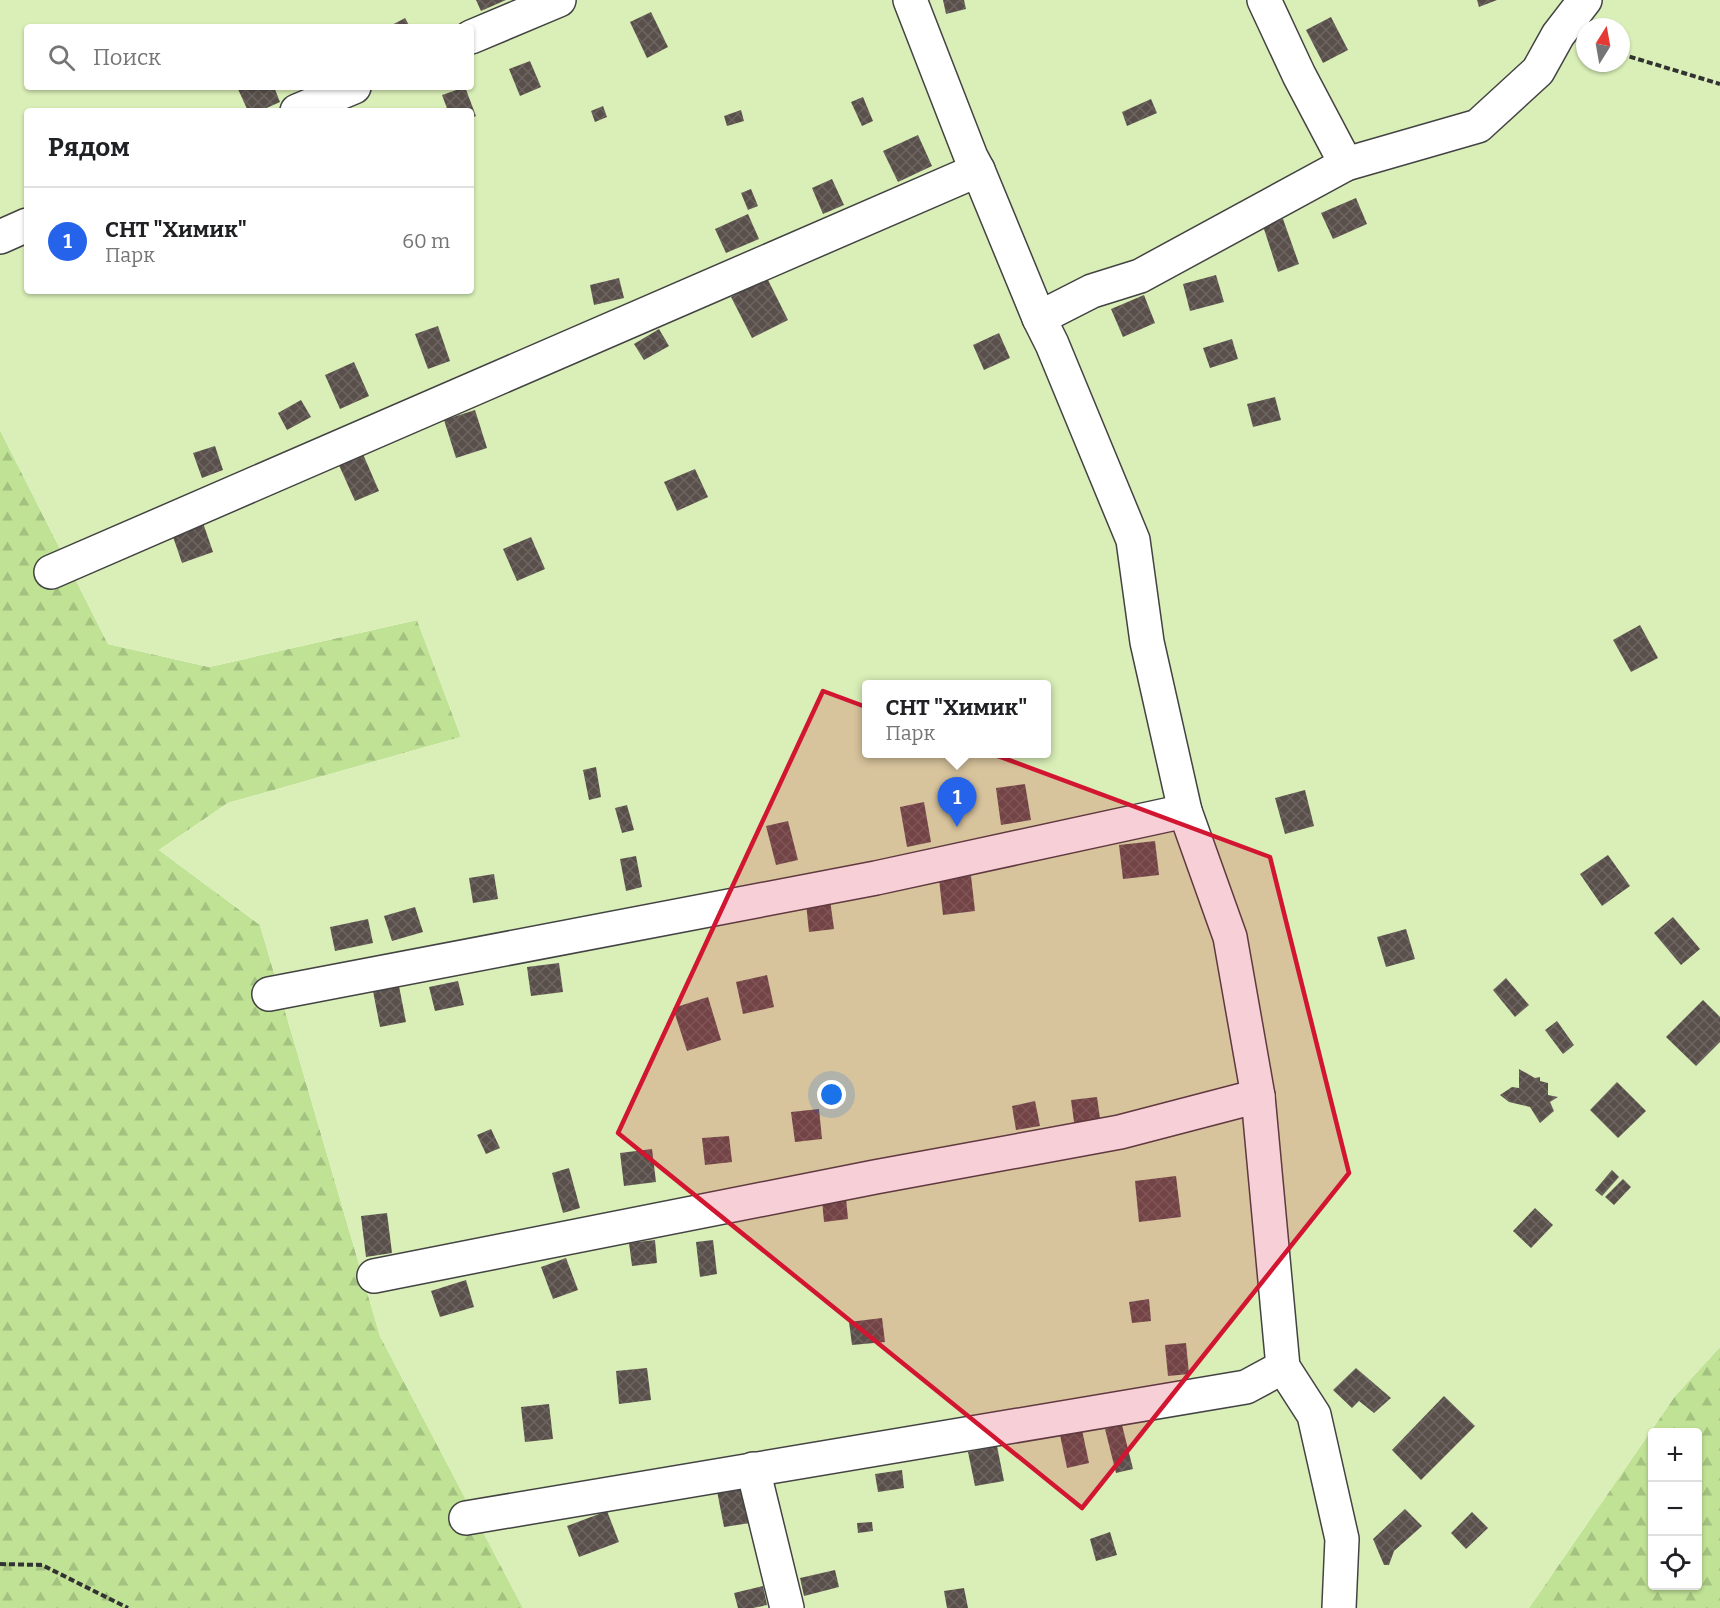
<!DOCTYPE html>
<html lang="ru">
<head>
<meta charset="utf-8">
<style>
  :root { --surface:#fff; --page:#f6f6f6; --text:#202124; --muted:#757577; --line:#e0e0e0; --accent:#2563eb }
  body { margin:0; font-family:Bitter,serif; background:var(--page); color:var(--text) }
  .controls { position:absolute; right:18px; bottom:18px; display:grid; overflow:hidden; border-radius:6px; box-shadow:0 2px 4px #0004 }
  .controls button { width:54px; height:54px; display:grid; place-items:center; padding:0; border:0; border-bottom:2px solid var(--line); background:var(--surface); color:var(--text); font:30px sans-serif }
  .compass { position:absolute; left:1576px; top:18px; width:54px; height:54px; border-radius:50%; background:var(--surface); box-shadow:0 2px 4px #0004; rotate:11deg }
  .you { position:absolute; left:832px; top:1095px; width:21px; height:21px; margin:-15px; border:4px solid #fff; border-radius:50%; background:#1a73e8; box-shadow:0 0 0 9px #1a73e833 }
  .badge { display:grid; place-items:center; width:39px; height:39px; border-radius:50%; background:var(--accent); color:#fff; font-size:20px; font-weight:700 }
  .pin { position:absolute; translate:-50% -50px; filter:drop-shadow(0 2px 3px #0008) }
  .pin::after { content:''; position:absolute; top:32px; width:21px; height:18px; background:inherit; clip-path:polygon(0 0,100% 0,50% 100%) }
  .popup { position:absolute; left:862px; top:680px; width:189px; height:78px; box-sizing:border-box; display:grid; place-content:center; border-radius:6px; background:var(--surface); filter:drop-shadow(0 2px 4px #0005); font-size:20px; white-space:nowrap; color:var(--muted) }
  .popup b { font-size:22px; color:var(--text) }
  .popup::after { content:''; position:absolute; left:50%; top:100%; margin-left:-12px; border:12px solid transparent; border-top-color:var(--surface) }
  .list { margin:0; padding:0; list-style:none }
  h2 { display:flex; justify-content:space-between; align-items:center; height:78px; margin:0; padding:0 24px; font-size:26px }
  h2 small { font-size:20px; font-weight:400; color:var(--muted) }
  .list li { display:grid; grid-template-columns:39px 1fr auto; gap:18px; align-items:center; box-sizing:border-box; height:108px; padding:0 24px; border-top:2px solid var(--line) }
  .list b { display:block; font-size:22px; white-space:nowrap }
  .list p { margin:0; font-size:20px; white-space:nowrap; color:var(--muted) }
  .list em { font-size:20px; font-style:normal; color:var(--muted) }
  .icon { flex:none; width:33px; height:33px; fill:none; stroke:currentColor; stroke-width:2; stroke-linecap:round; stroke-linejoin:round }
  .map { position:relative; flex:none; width:1720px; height:1608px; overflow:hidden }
  .search { position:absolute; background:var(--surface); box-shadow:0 2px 4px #0004; left:24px; top:24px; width:450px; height:66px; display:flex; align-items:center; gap:15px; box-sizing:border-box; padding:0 21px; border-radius:6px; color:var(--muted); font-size:22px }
  .panel { position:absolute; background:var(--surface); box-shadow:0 2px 4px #0004; left:24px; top:108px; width:450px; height:186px; border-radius:6px }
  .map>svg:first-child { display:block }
</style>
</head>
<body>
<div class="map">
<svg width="1720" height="1608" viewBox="0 0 1720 1608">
  <defs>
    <pattern id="forest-firs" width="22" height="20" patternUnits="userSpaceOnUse" patternTransform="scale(1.5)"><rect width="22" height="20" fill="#bfe295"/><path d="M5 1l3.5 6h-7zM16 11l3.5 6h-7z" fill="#a3c17f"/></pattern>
    <pattern id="building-cross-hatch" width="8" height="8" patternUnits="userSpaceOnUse" patternTransform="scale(1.5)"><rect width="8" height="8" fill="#5a504b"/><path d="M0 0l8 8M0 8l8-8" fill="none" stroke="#6d6561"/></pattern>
  </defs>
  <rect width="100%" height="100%" fill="#fffcf4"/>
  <g fill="url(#forest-firs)" fill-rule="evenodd">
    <path d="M 0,430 L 108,644 L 209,667 L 417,620 L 461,737 L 228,803 L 159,850 L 260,925 L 380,1336 L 523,1608 L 0,1608 Z"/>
    <path d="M 1720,1347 L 1720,1608 L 1529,1608 L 1675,1396 ZM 1652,1432 L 1698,1432 L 1698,1586 L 1652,1586 Z"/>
  </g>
  <path fill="#d9efb7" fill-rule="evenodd" d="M 0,0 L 1720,0 L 1720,1347 L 1675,1396 L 1529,1608 L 523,1608 L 380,1336 L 260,925 L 159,850 L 228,803 L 461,737 L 417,620 L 209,667 L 108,644 L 0,430 ZM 27,27 L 471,27 L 471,87 L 27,87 ZM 1585,27 L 1621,27 L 1621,63 L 1585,63 ZM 27,111 L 471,111 L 471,291 L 27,291 ZM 867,684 L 1047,684 L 1047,754 L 867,754 Z"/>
  <g fill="url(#building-cross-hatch)">
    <path d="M 476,0 L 506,0 L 481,11 Z"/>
    <path d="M 943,0 L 964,0 L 966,9 L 946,14 Z"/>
    <path d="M 1477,0 L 1497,0 L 1479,7 Z"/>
    <path d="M 651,12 L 668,47 L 647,58 L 630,22 Z"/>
    <path d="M 1331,17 L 1348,50 L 1323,63 L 1306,30 Z"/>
    <path d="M 405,18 L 410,27 L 388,27 Z"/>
    <path d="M 530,61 L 541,87 L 520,96 L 509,69 Z"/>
    <path d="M 237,87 L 274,87 L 280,102 L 260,111 L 248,111 Z"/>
    <path d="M 465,87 L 476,116 L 471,118 L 471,111 L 448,111 L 442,95 Z"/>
    <path d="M 863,97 L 873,121 L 862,126 L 851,102 Z"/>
    <path d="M 1151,99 L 1157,113 L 1127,126 L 1122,112 Z"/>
    <path d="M 603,106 L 607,117 L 595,122 L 591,111 Z"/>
    <path d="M 741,110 L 744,121 L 727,126 L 724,116 Z"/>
    <path d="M 918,135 L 932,166 L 898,182 L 883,151 Z"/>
    <path d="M 832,179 L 844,205 L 823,214 L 812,188 Z"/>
    <path d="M 751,189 L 758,206 L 748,210 L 741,193 Z"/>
    <path d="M 1356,198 L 1367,224 L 1333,239 L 1321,213 Z"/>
    <path d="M 748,214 L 759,239 L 726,253 L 715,229 Z"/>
    <path d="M 1283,219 L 1299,264 L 1278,272 L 1263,226 Z"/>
    <path d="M 1216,275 L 1224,302 L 1190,311 L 1183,284 Z"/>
    <path d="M 619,278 L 624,298 L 594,305 L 590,285 Z"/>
    <path d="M 767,278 L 788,320 L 752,338 L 731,297 Z"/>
    <path d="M 1144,295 L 1155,323 L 1123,337 L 1111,309 Z"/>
    <path d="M 438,326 L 450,361 L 428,369 L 415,334 Z"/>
    <path d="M 659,329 L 669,346 L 644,360 L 634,344 Z"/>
    <path d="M 999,333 L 1010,358 L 984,370 L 973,345 Z"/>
    <path d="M 1232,339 L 1238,359 L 1210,368 L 1203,348 Z"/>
    <path d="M 354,362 L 369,396 L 340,409 L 325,375 Z"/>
    <path d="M 1275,397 L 1281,420 L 1253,427 L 1247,404 Z"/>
    <path d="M 301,400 L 311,417 L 287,430 L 278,413 Z"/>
    <path d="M 475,410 L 487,448 L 456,458 L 444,420 Z"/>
    <path d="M 215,446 L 223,470 L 202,478 L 193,453 Z"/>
    <path d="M 362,452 L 379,491 L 355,501 L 338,463 Z"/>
    <path d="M 695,469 L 708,497 L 677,511 L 664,482 Z"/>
    <path d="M 202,520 L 213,552 L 182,563 L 171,531 Z"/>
    <path d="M 531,537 L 545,569 L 517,581 L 503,549 Z"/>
    <path d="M 1640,625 L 1658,658 L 1631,672 L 1613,640 Z"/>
    <path d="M 596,767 L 601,797 L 589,800 L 583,770 Z"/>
    <path d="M 1025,784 L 1031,820 L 1001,825 L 996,788 Z"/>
    <path d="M 1305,790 L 1314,826 L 1285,834 L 1275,798 Z"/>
    <path d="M 924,802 L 931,842 L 907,847 L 900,807 Z"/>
    <path d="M 627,805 L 634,830 L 622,833 L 615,808 Z"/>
    <path d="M 788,821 L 798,860 L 776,865 L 766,826 Z"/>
    <path d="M 1155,841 L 1159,875 L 1123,879 L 1119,845 Z"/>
    <path d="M 1608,855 L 1630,886 L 1602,906 L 1580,874 Z"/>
    <path d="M 636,856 L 642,887 L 626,891 L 620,859 Z"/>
    <path d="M 494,874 L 498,899 L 473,903 L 469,878 Z"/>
    <path d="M 971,876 L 975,911 L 943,915 L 939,879 Z"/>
    <path d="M 830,900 L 834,929 L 809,932 L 806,903 Z"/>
    <path d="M 415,907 L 423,932 L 392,941 L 384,916 Z"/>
    <path d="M 1673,917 L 1700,949 L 1681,965 L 1654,933 Z"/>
    <path d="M 368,919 L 373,943 L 335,951 L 330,927 Z"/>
    <path d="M 1406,929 L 1415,959 L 1386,967 L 1377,937 Z"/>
    <path d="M 559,963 L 563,992 L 531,996 L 527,967 Z"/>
    <path d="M 767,975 L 774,1007 L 743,1014 L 736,982 Z"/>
    <path d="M 1506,978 L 1529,1005 L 1515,1017 L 1493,990 Z"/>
    <path d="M 398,981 L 406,1022 L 380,1027 L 372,986 Z"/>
    <path d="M 458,981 L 464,1005 L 435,1011 L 429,987 Z"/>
    <path d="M 708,997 L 721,1040 L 687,1051 L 673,1008 Z"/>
    <path d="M 1703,1000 L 1720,1017 L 1720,1042 L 1696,1066 L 1666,1037 Z"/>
    <path d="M 1557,1021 L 1574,1045 L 1563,1054 L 1545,1030 Z"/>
    <path d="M 1519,1069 L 1535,1078 L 1540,1077 L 1540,1081 L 1548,1083 L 1548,1095 L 1558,1097 L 1550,1102 L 1554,1111 L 1540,1123 L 1530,1107 L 1509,1102 L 1500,1095 L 1512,1087 L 1519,1088 Z"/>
    <path d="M 1617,1082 L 1646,1111 L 1618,1138 L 1590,1110 Z"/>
    <path d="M 1097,1097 L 1101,1126 L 1075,1129 L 1071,1100 Z"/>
    <path d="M 1035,1101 L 1040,1126 L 1016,1130 L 1012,1106 Z"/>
    <path d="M 819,1109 L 822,1139 L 795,1142 L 791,1112 Z"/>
    <path d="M 491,1129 L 500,1148 L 486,1154 L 477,1135 Z"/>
    <path d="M 729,1136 L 732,1162 L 705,1165 L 702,1138 Z"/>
    <path d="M 652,1149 L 656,1182 L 624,1186 L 620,1153 Z"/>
    <path d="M 569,1168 L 580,1208 L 563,1213 L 552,1173 Z"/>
    <path d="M 1612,1170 L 1619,1177 L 1602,1196 L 1595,1190 Z"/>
    <path d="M 1176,1176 L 1181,1217 L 1139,1222 L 1135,1181 Z"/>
    <path d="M 1623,1179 L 1631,1187 L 1614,1205 L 1605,1197 Z"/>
    <path d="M 846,1198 L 848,1219 L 824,1222 L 822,1200 Z"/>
    <path d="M 1535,1208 L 1553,1225 L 1531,1248 L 1513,1231 Z"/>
    <path d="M 387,1213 L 392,1253 L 366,1257 L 361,1216 Z"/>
    <path d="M 655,1240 L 657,1263 L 632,1266 L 629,1243 Z"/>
    <path d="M 713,1240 L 717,1274 L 700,1277 L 696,1242 Z"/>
    <path d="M 566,1258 L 578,1290 L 553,1299 L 541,1267 Z"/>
    <path d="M 466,1280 L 474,1307 L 440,1317 L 431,1291 Z"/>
    <path d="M 1149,1299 L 1151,1321 L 1132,1323 L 1129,1302 Z"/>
    <path d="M 882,1318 L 885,1342 L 852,1345 L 849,1322 Z"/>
    <path d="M 1186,1343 L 1189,1374 L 1168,1376 L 1165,1345 Z"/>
    <path d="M 647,1368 L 651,1400 L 619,1404 L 616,1371 Z"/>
    <path d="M 1356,1368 L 1391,1398 L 1374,1413 L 1359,1401 L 1352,1408 L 1333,1390 Z"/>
    <path d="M 1444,1396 L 1475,1426 L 1421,1480 L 1392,1450 Z"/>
    <path d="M 549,1404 L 553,1439 L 525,1442 L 521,1407 Z"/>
    <path d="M 1122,1425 L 1133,1469 L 1116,1473 L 1105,1429 Z"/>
    <path d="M 1082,1430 L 1089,1463 L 1067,1468 L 1060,1435 Z"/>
    <path d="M 997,1446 L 1004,1481 L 975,1486 L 968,1452 Z"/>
    <path d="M 902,1470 L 904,1488 L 878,1492 L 875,1474 Z"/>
    <path d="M 743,1486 L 750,1523 L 724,1527 L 717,1491 Z"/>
    <path d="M 1405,1509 L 1422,1526 L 1394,1551 L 1389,1565 L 1384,1565 L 1373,1539 Z"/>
    <path d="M 607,1511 L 619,1542 L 579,1557 L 567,1526 Z"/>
    <path d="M 1472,1512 L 1488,1528 L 1466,1549 L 1451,1533 Z"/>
    <path d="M 872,1522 L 873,1531 L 858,1533 L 857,1523 Z"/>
    <path d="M 1110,1532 L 1117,1555 L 1096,1561 L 1090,1539 Z"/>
    <path d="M 835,1570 L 839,1587 L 804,1596 L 800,1578 Z"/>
    <path d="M 763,1586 L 767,1605 L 753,1608 L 738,1608 L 734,1593 Z"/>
    <path d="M 964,1588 L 968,1608 L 947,1608 L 944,1591 Z"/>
  </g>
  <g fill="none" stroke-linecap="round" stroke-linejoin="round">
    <defs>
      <g id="minor">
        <path d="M 910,0 L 971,157 L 978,170 L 1039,318 L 1052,344 L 1133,540 L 1147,642 L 1185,811 L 1230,937 L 1258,1096 L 1283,1367 L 1314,1415 L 1342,1539 L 1339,1608"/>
        <path d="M 1264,0 L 1299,75 L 1346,164"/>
        <path d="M 471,37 L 559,0"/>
        <path d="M 297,111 L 354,87"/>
        <path d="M 0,237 L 27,225"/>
        <path d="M 1039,318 L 1092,291 L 1140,276 L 1346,164 L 1478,126 L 1538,71 L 1558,35 L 1585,0"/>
        <path d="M 51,572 L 978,170"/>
        <path d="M 269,994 L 876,878 L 1185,811"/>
        <path d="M 374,1276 L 875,1177 L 1120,1132 L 1258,1096"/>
        <path d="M 753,1469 L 787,1608"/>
        <path d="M 466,1518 L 1246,1387 L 1283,1367"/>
      </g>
    </defs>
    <use href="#minor" stroke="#434343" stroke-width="36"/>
    <g stroke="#323232" stroke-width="4" stroke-dasharray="6 3" stroke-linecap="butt">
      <path d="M 1621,54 L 1720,84"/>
      <path d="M 0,1564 L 42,1565 L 128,1608"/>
    </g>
    <use href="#minor" stroke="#fff" stroke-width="33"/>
  </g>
  <path fill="#d21631" fill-opacity="0.2" stroke="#d21631" stroke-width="4.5" stroke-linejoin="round" d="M 823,691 L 1270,857 L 1349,1173 L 1082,1508 L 618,1133 Z"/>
</svg>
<div class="controls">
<button>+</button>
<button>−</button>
<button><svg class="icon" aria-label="locate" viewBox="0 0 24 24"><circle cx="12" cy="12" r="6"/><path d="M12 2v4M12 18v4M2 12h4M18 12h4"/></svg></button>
</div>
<svg class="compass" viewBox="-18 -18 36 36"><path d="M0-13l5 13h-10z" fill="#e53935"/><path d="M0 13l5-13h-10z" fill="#757577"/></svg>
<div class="you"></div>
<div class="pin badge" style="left:957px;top:827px">1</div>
<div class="popup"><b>СНТ &quot;Химик&quot;</b>Парк</div>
<div class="search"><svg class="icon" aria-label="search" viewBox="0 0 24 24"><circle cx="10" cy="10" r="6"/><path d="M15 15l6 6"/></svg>Поиск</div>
<section class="panel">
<h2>Рядом<small></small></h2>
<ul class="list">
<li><span class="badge">1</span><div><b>СНТ &quot;Химик&quot;</b><p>Парк</p></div><em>60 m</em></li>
</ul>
</section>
</div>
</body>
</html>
